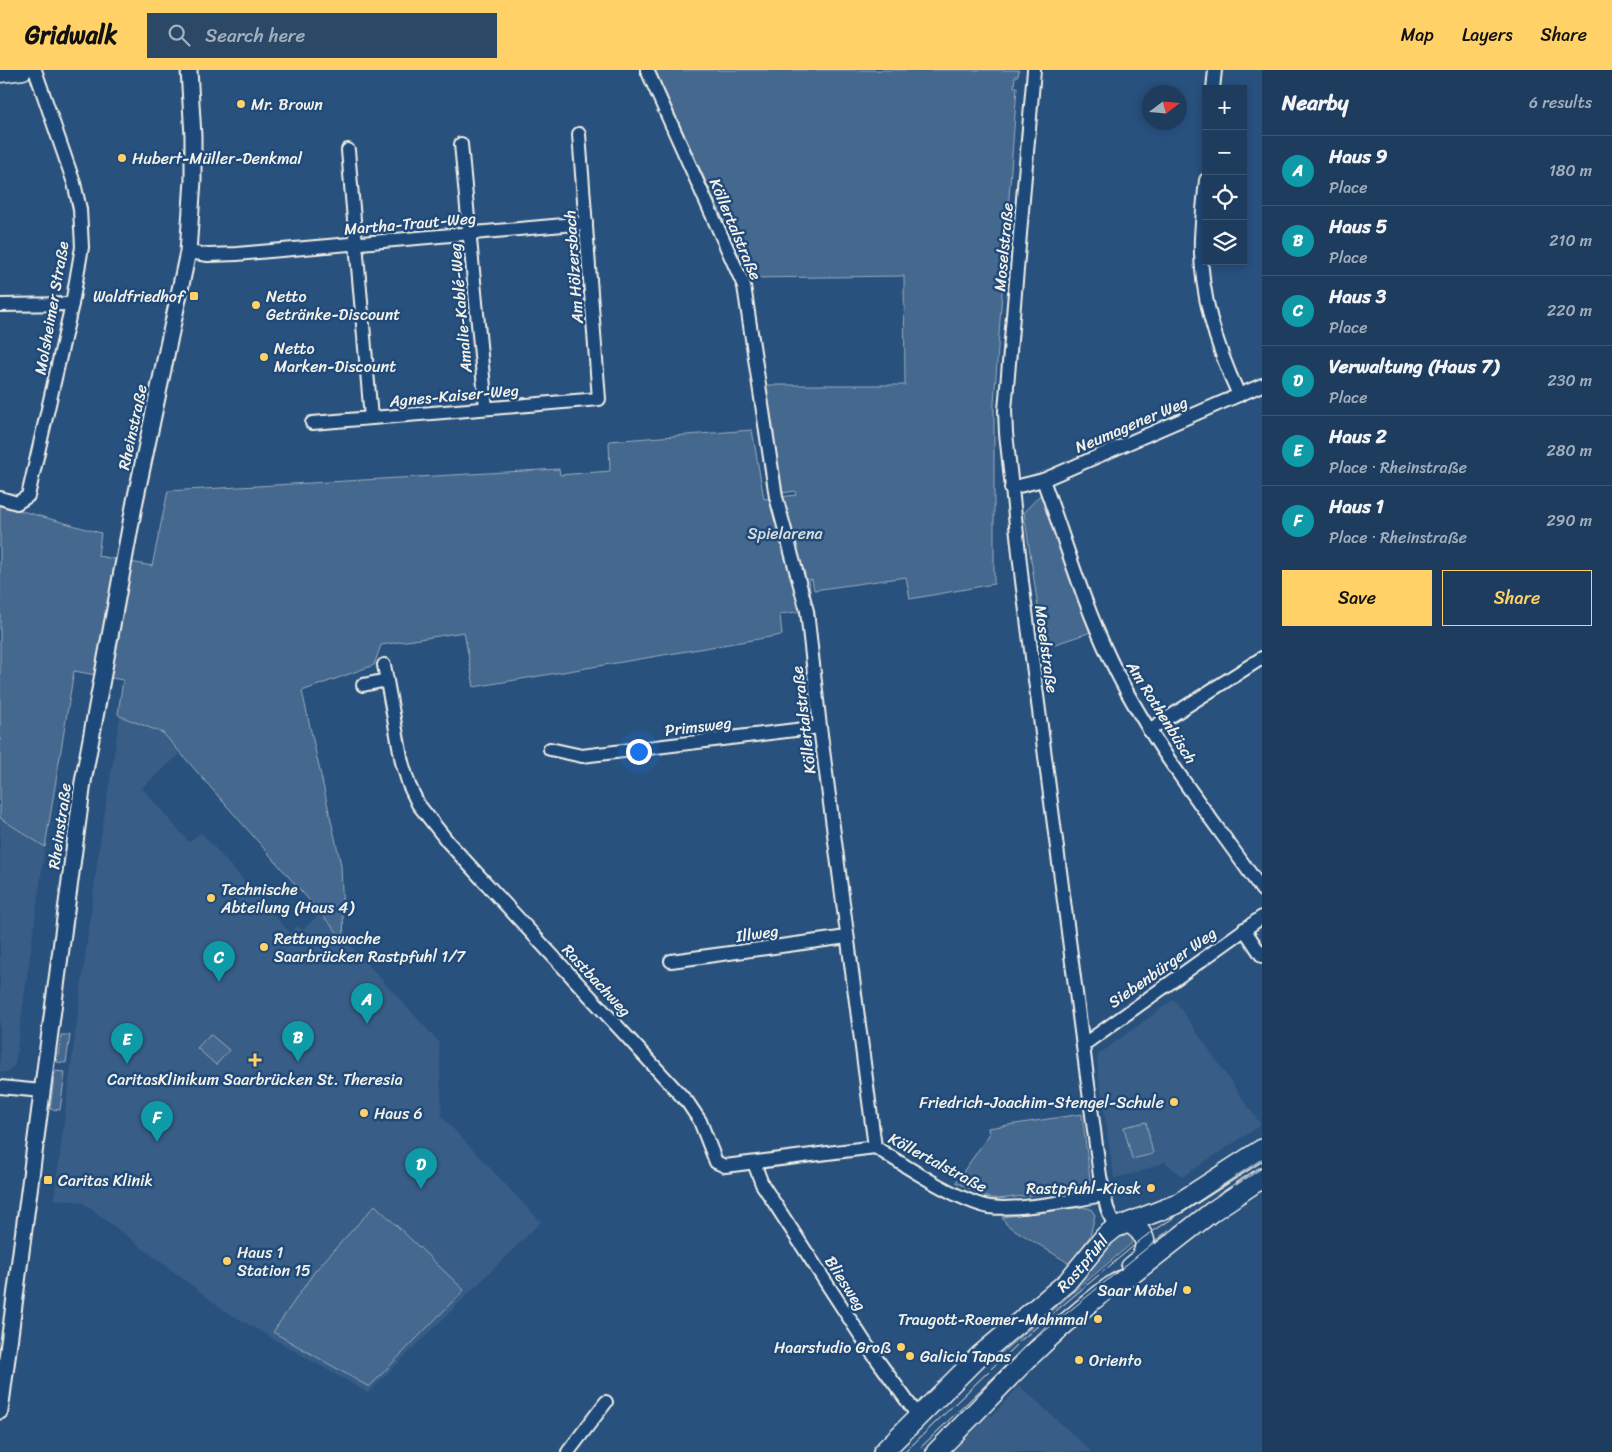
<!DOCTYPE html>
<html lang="en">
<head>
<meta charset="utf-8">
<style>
  :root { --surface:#1e3d5e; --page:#2b4867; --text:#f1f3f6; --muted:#a1aebc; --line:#3c5673; --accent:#ffd166 }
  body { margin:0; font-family:Sriracha,sans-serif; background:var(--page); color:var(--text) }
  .controls { position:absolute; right:15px; top:15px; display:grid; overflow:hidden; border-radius:0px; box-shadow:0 2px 8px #0003 }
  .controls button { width:45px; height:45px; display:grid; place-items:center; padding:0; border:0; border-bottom:1px solid var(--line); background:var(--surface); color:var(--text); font:25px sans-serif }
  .compass { position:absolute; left:1142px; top:15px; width:45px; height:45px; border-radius:50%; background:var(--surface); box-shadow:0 2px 8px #0003; rotate:74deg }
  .you { position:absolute; left:638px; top:681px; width:18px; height:18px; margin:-12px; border:4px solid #fff; border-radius:50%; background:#1a73e8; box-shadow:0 0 0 8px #1a73e833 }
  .badge { display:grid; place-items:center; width:32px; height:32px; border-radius:50%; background:var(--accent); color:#fff; font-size:16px; font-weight:700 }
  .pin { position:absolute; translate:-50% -41px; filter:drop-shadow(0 1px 2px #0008) }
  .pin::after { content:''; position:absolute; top:26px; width:18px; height:15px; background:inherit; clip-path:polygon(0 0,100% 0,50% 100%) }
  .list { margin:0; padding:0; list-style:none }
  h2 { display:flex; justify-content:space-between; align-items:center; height:65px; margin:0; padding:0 20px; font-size:21px }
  h2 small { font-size:16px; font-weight:400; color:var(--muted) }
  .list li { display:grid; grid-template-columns:32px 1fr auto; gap:15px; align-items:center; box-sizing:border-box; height:70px; padding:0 20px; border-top:1px solid var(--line) }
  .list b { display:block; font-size:19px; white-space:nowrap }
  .list p { margin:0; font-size:16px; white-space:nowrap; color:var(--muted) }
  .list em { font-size:16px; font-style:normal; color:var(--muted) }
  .actions { display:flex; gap:10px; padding:15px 20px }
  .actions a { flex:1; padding:11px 0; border:1px solid var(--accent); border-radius:0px; text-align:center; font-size:18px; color:var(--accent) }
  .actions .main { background:var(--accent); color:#111 }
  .icon { flex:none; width:28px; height:28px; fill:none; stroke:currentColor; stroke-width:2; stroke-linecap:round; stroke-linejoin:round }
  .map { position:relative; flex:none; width:1262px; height:1382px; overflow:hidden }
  header { display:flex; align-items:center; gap:30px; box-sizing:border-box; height:70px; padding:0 25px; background:var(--accent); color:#111 }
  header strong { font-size:24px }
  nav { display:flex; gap:28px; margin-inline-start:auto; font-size:18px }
  .search { width:350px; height:45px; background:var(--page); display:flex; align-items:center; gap:12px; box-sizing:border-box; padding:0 18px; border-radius:0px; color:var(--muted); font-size:19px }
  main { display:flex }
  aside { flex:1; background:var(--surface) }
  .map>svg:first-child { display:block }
</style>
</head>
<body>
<header>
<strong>Gridwalk</strong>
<div class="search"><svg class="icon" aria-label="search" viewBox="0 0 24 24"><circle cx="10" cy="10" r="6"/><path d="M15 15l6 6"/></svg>Search here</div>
<nav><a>Map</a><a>Layers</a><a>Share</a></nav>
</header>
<main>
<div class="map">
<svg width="1262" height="1382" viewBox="0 0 1262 1382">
  <rect width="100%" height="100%" fill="#28517e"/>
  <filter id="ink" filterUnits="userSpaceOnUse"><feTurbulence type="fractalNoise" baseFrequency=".02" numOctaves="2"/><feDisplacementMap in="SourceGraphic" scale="10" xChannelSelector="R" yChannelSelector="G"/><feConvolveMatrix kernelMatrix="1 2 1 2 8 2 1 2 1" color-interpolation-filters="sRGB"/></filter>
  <g filter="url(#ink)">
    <g fill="#375d86">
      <path d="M 120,646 L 163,662 L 180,684 L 142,718 L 189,772 L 201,762 L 290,863 L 298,856 L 302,860 L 321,843 L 439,972 L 442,1047 L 541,1152 L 368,1323 L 225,1241 L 82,1132 L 54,1129 L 99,778 Z"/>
      <path d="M 0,748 L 45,777 L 15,995 L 7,1002 L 0,1002 Z"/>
      <path d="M 1174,929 L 1261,1055 L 1182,1107 L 1165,1092 L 1137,1103 L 1114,1108 L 1099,1008 L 1097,990 L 1099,984 Z"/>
      <path d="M 1019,1316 L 1020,1316 L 1092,1382 L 953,1382 L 988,1343 L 992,1346 Z"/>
    </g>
    <g fill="#45688e" stroke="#9cacbb">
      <path d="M 655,0 L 1019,0 L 1018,6 L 1015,6 L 1014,17 L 1017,17 L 994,333 L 994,514 L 910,529 L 906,507 L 814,520 L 812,509 L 809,510 L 812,540 L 780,544 L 782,565 L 474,617 L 464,562 L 381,575 L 374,595 L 302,621 L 341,795 L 344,870 L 163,663 L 120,646 L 118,644 L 123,610 L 74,601 L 45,777 L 0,748 L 0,435 L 101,463 L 98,486 L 152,496 L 168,421 L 559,399 L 560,405 L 610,401 L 609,371 L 752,360 L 764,429 L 796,425 L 795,421 L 782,423 L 765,315 L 905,315 L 904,206 L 750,208 Z"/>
      <path d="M 1042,423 L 1091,562 L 1044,578 L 1024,442 Z"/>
      <path d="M 210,964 L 229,980 L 216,995 L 197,978 Z"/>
      <path d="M 61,965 L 70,965 L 66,993 L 57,992 Z"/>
      <path d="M 55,1001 L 65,1002 L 60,1040 L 50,1039 Z"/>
      <path d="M 1082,1044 L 1090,1109 L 1089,1116 L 1083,1119 L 998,1129 L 987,1127 L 956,1112 L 989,1065 L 988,1058 Z"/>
      <path d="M 1146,1052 L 1153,1084 L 1132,1089 L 1124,1057 Z"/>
      <path d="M 375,1135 L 464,1220 L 369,1317 L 273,1262 L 315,1201 Z"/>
      <path d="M 1084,1137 L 1091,1139 L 1095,1145 L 1090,1166 L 1070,1194 L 1007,1155 L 1002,1147 Z"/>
      <path d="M 1128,1163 L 1134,1170 L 1131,1174 L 1000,1284 L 997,1281 L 1110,1169 Z"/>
    </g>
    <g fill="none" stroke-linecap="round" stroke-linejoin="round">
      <defs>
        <g id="minor">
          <path d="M 647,0 L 744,216 L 776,427 L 807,541 L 820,657 L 875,1077 C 902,1094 960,1132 990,1137 C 1014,1141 1078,1130 1103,1125"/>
          <path d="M 1034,0 L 1005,340 L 1006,363 L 1022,511 L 1100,1106 L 1107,1138 L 1115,1158"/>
          <path d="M 1213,19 L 1215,0"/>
          <path d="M 461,74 L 486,338"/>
          <path d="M 348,80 L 371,348"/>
          <path d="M 1206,110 C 1204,129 1202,149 1201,168 C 1199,223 1216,276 1239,325"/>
          <path d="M 188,182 L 208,185 L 237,184 L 586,153"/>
          <path d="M 0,235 L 72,234"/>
          <path d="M 312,353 L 599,329 L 579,64"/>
          <path d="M 1043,410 C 1065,470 1083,533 1111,591 C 1149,671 1211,747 1262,820"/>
          <path d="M 1011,418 L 1043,410 L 1262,315"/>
          <path d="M 0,428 L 17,433 L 28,426 L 72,234 L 82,177 L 80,139 L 74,113 L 35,0"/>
          <path d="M 384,595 L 402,692 L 409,715 L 418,734 L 448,772 L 688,1033 L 700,1051 L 716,1092 L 725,1096 L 875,1077"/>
          <path d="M 363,615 L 387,610"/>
          <path d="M 1149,660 L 1262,588"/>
          <path d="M 550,679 L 582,686 L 820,657"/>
          <path d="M 1244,859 L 1262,886"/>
          <path d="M 671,891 L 847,867"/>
          <path d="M 1083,975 L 1262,847"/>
          <path d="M 0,1017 L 42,1021"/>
          <path d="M 754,1093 L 762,1114 L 868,1277 L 918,1346"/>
          <path d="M 568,1382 L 606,1332"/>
        </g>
        <path id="tertiary" d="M 0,1341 L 83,712 L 135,431 L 188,182 L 193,110 L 193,66 L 189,0"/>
        <path id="secondary" d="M 0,3 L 23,0"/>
        <g id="primary">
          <path d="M 1129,1153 C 1150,1165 1150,1183 1131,1197"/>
          <path id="s1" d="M 883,1382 L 979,1286 L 1067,1212 L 1105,1166 L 1115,1158 L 1177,1134 L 1262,1079"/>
          <path d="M 936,1382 C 984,1335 1028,1284 1080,1241 C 1096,1228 1111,1214 1130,1206 L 1213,1141 L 1262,1108"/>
        </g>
      </defs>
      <use href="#minor" stroke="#f4f1e8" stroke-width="16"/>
      <use href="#tertiary" stroke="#f4f1e8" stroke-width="19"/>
      <use href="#secondary" stroke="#f4f1e8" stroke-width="21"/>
      <use href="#primary" stroke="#f4f1e8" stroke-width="22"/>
      <use href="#minor" stroke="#1f4a7a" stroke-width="12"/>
      <use href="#tertiary" stroke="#1f4a7a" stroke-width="15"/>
      <use href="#secondary" stroke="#1f4a7a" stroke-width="18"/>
      <use href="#primary" stroke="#1f4a7a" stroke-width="19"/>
      <g stroke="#f4f1e8" stroke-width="1">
        <path d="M 1236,1115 L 1262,1098"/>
        <path d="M 905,1382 L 1020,1271 L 1143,1168 L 1262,1089"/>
        <path d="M 916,1382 L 1025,1277 L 1169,1160"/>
      </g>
    </g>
  </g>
  <g fill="#ffd166" stroke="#1f4a7a" stroke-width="2">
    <circle cx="241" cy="34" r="5"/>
    <circle cx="122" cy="88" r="5"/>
    <rect x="189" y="221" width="10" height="10" rx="2.5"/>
    <circle cx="256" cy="235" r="5"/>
    <circle cx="264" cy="287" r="5"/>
    <circle cx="211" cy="828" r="5"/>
    <circle cx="264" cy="877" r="5"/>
    <path d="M252.5 982.5h5v5h5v5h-5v5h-5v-5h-5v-5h5z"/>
    <circle cx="1174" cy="1032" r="5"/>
    <circle cx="364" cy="1043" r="5"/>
    <rect x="43" y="1105" width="10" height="10" rx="2.5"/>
    <circle cx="1151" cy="1118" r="5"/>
    <circle cx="227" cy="1191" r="5"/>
    <circle cx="1187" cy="1220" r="5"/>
    <circle cx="1098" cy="1249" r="5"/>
    <circle cx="901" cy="1277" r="5"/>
    <circle cx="910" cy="1286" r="5"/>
    <circle cx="1079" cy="1290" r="5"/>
  </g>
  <g text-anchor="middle" stroke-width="5" stroke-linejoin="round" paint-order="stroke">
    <g font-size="16" fill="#f4f1e8" stroke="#1f4a7a" text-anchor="start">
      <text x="251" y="40">Mr. Brown</text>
      <text x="132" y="94">Hubert-Müller-Denkmal</text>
      <text x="184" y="232" text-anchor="end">Waldfriedhof</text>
      <text x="266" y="232">Netto<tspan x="266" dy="18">Getränke-Discount</tspan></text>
      <text x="274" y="284">Netto<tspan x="274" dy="18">Marken-Discount</tspan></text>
      <text x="221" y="825">Technische<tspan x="221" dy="18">Abteilung (Haus 4)</tspan></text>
      <text x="274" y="874">Rettungswache<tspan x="274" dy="18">Saarbrücken Rastpfuhl 1/7</tspan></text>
      <text x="255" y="1015" text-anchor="middle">CaritasKlinikum Saarbrücken St. Theresia</text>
      <text x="1164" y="1038" text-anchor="end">Friedrich-Joachim-Stengel-Schule</text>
      <text x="374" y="1049">Haus 6</text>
      <text x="58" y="1116">Caritas Klinik</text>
      <text x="1141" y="1124" text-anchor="end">Rastpfuhl-Kiosk</text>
      <text x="237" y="1188">Haus 1<tspan x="237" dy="18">Station 15</tspan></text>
      <text x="1177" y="1226" text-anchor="end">Saar Möbel</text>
      <text x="1088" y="1255" text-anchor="end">Traugott-Roemer-Mahnmal</text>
      <text x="891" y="1283" text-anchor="end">Haarstudio Groß</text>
      <text x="920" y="1292">Galicia Tapas</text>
      <text x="1089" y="1296">Oriento</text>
    </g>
    <g font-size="16" fill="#f4f1e8" stroke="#1f4a7a">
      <text transform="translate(410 153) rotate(-5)" y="6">Martha-Traut-Weg</text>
      <text transform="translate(736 159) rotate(67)" y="6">Köllertalstraße</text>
      <text transform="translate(1003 177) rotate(-85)" y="6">Moselstraße</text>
      <text transform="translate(573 197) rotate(-94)" y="6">Am Hölzersbach</text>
      <text transform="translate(51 238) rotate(-80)" y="6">Molsheimer Straße</text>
      <text transform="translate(460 238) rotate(-95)" y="6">Amalie-Kablé-Weg</text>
      <text transform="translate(454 325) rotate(-5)" y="6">Agnes-Kaiser-Weg</text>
      <text transform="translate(1131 354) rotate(-23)" y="6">Neumagener Weg</text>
      <text transform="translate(132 357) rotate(-78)" y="6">Rheinstraße</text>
      <text transform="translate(1047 579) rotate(82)" y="6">Moselstraße</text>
      <text transform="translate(1162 642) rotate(58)" y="6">Am Rothenbüsch</text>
      <text transform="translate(803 650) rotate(-97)" y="6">Köllertalstraße</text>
      <text transform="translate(698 656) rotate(-7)" y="6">Primsweg</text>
      <text transform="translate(59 756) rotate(-82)" y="6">Rheinstraße</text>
      <text transform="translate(757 863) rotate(-8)" y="6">Illweg</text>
      <text transform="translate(1162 897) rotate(-35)" y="6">Siebenbürger Weg</text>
      <text transform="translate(597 910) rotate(47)" y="6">Rastbachweg</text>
      <text transform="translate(938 1092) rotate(28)" y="6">Köllertalstraße</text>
      <text dy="6" stroke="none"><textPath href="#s1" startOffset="275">Rastpfuhl</textPath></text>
      <text transform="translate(846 1213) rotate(57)" y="6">Bliesweg</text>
    </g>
    <g font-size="16" fill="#dadcda" stroke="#1f4a7a">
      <text x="785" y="469">Spielarena</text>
    </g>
  </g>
</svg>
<div class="controls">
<button>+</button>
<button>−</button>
<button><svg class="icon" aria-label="locate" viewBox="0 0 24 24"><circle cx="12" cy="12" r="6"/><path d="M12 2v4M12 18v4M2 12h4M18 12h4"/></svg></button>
<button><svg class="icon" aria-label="layers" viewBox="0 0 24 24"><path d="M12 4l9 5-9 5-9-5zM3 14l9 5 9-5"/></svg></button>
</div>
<svg class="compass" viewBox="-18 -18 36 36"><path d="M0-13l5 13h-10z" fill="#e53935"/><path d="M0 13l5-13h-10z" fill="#a1aebc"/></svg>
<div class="you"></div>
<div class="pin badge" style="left:367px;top:954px;background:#0f9aa8">A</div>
<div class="pin badge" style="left:298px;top:992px;background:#0f9aa8">B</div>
<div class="pin badge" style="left:219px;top:912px;background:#0f9aa8">C</div>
<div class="pin badge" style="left:421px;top:1119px;background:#0f9aa8">D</div>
<div class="pin badge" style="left:127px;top:994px;background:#0f9aa8">E</div>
<div class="pin badge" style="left:157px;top:1072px;background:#0f9aa8">F</div>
</div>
<aside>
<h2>Nearby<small>6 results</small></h2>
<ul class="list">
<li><span class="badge" style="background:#0f9aa8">A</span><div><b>Haus 9</b><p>Place</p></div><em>180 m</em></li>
<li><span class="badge" style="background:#0f9aa8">B</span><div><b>Haus 5</b><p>Place</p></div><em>210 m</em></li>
<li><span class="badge" style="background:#0f9aa8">C</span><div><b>Haus 3</b><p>Place</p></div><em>220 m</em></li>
<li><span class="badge" style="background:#0f9aa8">D</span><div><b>Verwaltung (Haus 7)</b><p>Place</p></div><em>230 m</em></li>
<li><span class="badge" style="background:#0f9aa8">E</span><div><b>Haus 2</b><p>Place · Rheinstraße</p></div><em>280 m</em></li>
<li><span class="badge" style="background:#0f9aa8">F</span><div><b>Haus 1</b><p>Place · Rheinstraße</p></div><em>290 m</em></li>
</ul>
<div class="actions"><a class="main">Save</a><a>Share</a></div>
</aside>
</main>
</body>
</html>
